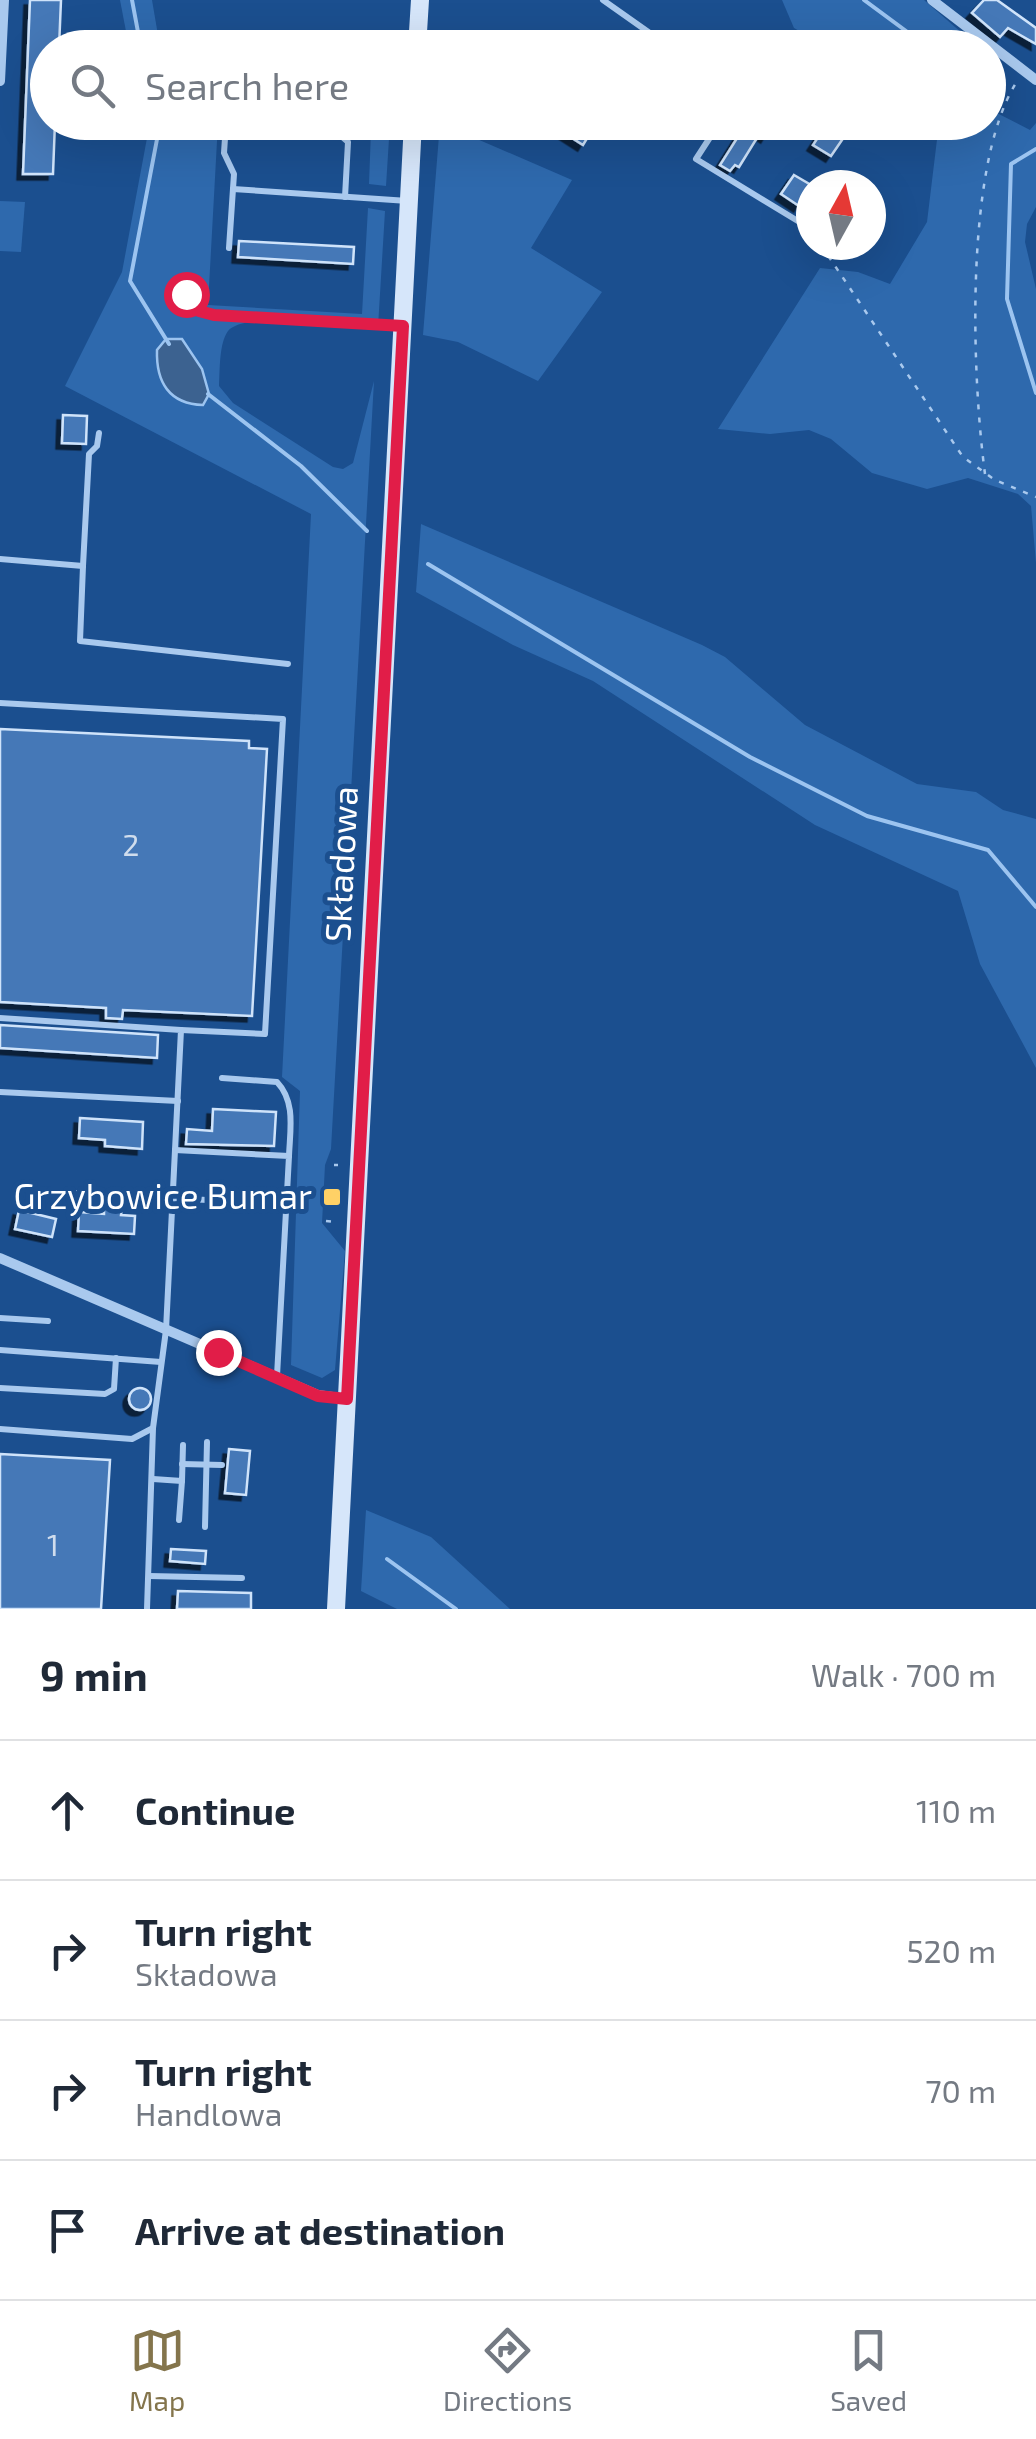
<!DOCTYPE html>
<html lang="en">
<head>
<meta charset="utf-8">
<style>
  :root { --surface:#fff; --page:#f2f2f3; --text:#1f2937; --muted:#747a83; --line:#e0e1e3; --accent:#84754c }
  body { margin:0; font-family:"Exo 2",sans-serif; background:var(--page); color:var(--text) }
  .compass { position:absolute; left:796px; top:170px; width:90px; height:90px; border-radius:50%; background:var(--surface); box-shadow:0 10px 40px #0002; rotate:8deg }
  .stop { position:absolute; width:30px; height:30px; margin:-22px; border:8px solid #e11d48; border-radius:50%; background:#fff }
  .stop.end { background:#e11d48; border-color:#fff; box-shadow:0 2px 10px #0008 }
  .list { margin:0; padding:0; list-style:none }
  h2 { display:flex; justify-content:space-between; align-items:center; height:130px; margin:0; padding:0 40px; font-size:42px }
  h2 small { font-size:32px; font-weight:400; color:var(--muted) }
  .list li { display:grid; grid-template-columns:65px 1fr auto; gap:30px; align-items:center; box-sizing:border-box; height:140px; padding:0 40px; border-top:2px solid var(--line) }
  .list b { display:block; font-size:38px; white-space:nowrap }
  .list p { margin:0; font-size:32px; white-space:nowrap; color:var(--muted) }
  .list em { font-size:32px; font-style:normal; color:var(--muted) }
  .icon { flex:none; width:55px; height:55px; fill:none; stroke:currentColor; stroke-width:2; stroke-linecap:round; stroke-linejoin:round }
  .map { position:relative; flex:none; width:1036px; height:1609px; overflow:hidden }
  .search { position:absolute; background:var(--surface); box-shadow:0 10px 40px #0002; left:30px; right:30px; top:30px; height:110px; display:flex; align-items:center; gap:25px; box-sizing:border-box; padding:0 35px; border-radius:55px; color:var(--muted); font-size:38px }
  .sheet { height:690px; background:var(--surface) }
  nav { display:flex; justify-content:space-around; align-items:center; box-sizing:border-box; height:140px; border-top:2px solid var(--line); background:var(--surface); font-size:28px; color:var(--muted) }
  nav a { display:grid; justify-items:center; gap:5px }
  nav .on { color:var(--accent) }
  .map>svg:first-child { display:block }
</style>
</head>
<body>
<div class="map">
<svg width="1036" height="1609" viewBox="0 0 1036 1609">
  <defs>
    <filter id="shadow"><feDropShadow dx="-5.5" dy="5.5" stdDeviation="0" flood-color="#0009"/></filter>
  </defs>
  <rect width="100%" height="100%" fill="#1b4f8f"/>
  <g fill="#2e69ad">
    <path d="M 120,0 L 152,0 L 160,47 L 129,47 Z"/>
    <path d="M 782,0 L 924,0 L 978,47 L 828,47 L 794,28 Z"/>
    <path d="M 989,109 L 1030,130 L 1036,123 L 1036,207 L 1027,224 L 1025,242 L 1036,289 L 1036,563 L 1031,506 L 1018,494 L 968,478 L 927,489 L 872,473 L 831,439 L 809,430 L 770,434 L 718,429 L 820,268 L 858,272 L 890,284 L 927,222 L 939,123 L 988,122 Z"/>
    <path d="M 144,123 L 218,123 L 208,305 L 362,314 L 368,208 L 385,211 L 378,327 C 351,326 244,310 228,331 C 219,343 220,370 219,386 L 233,403 L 333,467 L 343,469 L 353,463 L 374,381 L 331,1149 L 325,1165 L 322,1223 L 345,1251 L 335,1370 L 322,1378 L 291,1365 L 300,1091 L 282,1077 L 311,514 L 65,386 L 122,272 L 147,138 Z"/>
    <path d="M 236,123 L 390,123 L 386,186 L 369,184 L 371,130 Z"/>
    <path d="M 440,123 L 572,180 L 531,248 L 602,292 L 538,381 L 458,342 L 423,335 Z"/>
    <path d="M 0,201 L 25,202 L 21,252 L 0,251 Z"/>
    <path d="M 421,524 L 702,645 L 725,657 L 805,725 L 917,784 L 976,792 L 1003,810 L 1036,819 L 1036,1068 L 980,964 L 958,891 L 815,825 L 593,681 L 513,645 L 416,592 Z"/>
    <path d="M 366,1510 L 431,1537 L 510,1609 L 397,1609 L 361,1591 Z"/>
  </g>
  <path fill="#3c6290" stroke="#9cc4f0" stroke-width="2.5" d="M 166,339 L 182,339 L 202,369 L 209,394 L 203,405 C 169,404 156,382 157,350 Z"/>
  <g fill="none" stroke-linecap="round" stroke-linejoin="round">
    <g stroke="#9cc4f0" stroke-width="4">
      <path d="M 132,0 L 141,48"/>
      <path d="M 864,0 L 929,48"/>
      <path d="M 156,122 L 158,134 L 130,281 L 169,344"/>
      <path d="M 1036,149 L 1011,164 L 1007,299 L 1036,393"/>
      <path d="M 208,394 L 301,466 L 367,531"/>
      <path d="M 428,564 L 750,757 L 867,816 L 988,850 L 1036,907"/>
      <path d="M 387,1559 L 456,1609"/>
    </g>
  </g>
  <g fill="#4478b7" stroke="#cfe3fa" stroke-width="2.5" filter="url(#shadow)">
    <path d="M 30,0 L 61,0 L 59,48 L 48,48 L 48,122 L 55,122 L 53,174 L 23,174 Z"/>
    <path d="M 984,0 L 997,0 L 1036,28 L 1036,44 L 1008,28 L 1000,37 L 972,13 Z"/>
    <path d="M 547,122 L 597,122 L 583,145 Z"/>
    <path d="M 743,122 L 775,122 L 766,137 L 760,133 L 739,167 L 735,165 L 730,171 L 720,165 L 746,124 Z"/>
    <path d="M 826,125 L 844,137 L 831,156 L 813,145 Z"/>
    <path d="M 794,175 L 811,185 L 799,206 L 781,194 Z"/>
    <path d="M 239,241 L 354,247 L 353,264 L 238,257 Z"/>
    <path d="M 63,415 L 87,416 L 86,444 L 62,443 Z"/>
    <path d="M 0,729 L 249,741 L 249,748 L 267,749 L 252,1016 L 123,1010 L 122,1019 L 106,1018 L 106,1008 L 0,1002 Z"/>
    <path d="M 0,1025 L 158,1035 L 157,1058 L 0,1048 Z"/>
    <path d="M 213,1109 L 276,1112 L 274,1146 L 186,1144 L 187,1129 L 212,1131 Z"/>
    <path d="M 80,1118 L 143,1122 L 142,1149 L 105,1146 L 105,1140 L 79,1138 Z"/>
    <path d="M 104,1206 L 122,1208 L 121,1215 L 135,1216 L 134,1234 L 78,1231 L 79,1212 L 104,1214 Z"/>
    <path d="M 19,1210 L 56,1219 L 52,1237 L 15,1229 Z"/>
    <circle cx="140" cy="1399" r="11"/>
    <path d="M 229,1449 L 250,1451 L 246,1495 L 225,1493 Z"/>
    <path d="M 0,1454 L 110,1460 L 101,1609 L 0,1609 Z"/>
    <path d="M 171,1549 L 206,1551 L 205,1564 L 170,1561 Z"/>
    <path d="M 178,1591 L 251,1593 L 251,1609 L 177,1609 Z"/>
  </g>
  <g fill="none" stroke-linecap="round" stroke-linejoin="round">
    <g stroke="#a9c9ee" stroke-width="2.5" stroke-dasharray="5 8" stroke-linecap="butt">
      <path d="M 821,245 L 963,457 L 995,480 L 1036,497"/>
      <path d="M 186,281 L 191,304 L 214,315 L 387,325"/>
      <path d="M 985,474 C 972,377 964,166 1016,83"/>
      <path d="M 334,1165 L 338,1165"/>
      <path d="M 326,1221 L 335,1222"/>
    </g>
    <g stroke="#a9c9ee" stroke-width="6">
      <path d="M 603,0 L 671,48"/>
      <path d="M 720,122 L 696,159 L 811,229"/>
      <path d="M 233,189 L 408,201"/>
      <path d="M 229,248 L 234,174 L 224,153 L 225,138 L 232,128 L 339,134 L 348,142 L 345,197"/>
      <path d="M 0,559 L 83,566 L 89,454 L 97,446 L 99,433"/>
      <path d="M 83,566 L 80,641 L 288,664"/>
      <path d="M 0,703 L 283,719 L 265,1034 L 181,1030"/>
      <path d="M 0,1018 L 181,1030 L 166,1330 L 153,1428 L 132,1439 L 0,1429"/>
      <path d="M 222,1078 L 277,1082 C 296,1102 290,1130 289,1156"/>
      <path d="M 0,1092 L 178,1101"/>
      <path d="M 175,1150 L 289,1156 L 277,1376"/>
      <path d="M 52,1192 L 268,1203"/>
      <path d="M 0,1318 L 48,1321"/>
      <path d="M 0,1350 L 161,1362"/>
      <path d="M 0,1388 L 105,1394 L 114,1389 L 116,1358"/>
      <path d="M 182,1464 L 222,1465"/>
      <path d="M 153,1479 L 182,1481 L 183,1445"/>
      <path d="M 179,1520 L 182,1481"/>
      <path d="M 205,1527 L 207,1442"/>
      <path d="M 149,1576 L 242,1578"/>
      <path d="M 147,1609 L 153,1428"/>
    </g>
    <g stroke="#a9c9ee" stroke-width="10">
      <path d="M 932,0 L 1036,80"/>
      <path d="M 0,81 L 4,0"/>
      <path d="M 0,1258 L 318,1395 L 347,1399"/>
    </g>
    <g stroke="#d6e6fa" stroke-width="18">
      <path d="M 417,48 L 420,0"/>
      <path d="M 336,1609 L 413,122"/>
    </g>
  </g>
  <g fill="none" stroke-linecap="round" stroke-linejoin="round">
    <path stroke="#e11d48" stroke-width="12" d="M 186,294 L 199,311 L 214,315 L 403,326 L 347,1399 L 318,1396 L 218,1352"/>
  </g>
  <rect fill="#ffd166" stroke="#1b4f8f" stroke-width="4" x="322" y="1187" width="20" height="20" rx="5"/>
  <g text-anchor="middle" stroke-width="10" stroke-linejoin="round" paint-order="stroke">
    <g font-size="30" fill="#d0dded">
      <text x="131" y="856">2</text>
      <text x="53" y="1556">1</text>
    </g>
    <g font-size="35" fill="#fff" stroke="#1b4f8f">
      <text transform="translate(342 864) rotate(-87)" y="12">Składowa</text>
    </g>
    <g font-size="35" fill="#fff" stroke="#1b4f8f" text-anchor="end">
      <text x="312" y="1209">Grzybowice Bumar</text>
    </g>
  </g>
</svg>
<svg class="compass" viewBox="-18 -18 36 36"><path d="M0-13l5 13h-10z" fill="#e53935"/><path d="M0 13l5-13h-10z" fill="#747a83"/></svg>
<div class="stop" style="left:186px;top:294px"></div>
<div class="stop end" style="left:218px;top:1352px"></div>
<div class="search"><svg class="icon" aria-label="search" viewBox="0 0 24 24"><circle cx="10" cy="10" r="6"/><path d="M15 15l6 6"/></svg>Search here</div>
</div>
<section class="sheet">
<h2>9 min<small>Walk · 700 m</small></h2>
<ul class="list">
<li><svg class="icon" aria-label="ahead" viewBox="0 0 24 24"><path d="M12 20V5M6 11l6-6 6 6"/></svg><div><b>Continue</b></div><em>110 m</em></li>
<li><svg class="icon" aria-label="right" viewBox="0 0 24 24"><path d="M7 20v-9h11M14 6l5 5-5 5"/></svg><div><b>Turn right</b><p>Składowa</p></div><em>520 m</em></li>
<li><svg class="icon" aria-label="right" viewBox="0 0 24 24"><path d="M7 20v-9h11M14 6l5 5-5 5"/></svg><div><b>Turn right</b><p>Handlowa</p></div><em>70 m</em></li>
<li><svg class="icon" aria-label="arrive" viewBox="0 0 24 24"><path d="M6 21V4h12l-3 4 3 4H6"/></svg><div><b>Arrive at destination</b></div></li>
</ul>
</section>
<nav>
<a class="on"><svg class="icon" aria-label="map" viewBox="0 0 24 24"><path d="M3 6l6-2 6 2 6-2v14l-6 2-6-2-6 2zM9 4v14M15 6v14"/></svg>Map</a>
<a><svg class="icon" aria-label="directions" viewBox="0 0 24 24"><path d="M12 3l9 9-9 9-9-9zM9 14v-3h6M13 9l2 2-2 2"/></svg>Directions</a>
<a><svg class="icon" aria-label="saved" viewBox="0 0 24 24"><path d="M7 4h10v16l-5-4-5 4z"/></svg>Saved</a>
</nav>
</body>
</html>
